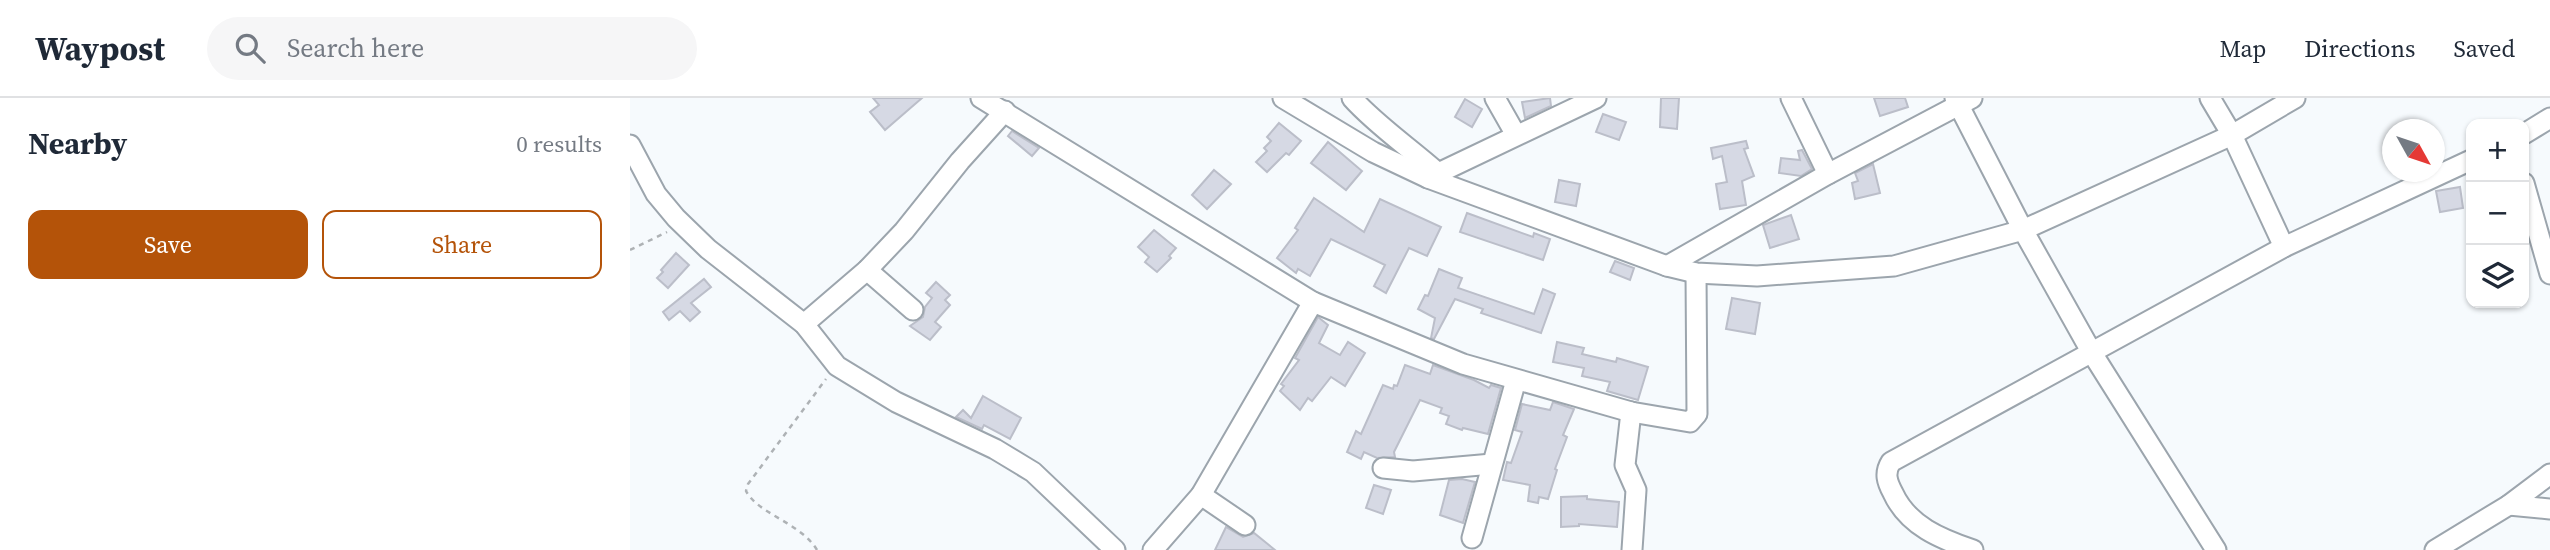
<!DOCTYPE html>
<html lang="en">
<head>
<meta charset="utf-8">
<style>
  :root { --surface:#fff; --page:#f6f6f7; --text:#1f2937; --muted:#747a83; --line:#e0e1e3; --accent:#b45309 }
  body { margin:0; font-family:"Source Serif 4",serif; background:var(--page); color:var(--text) }
  .controls { position:absolute; right:21px; top:21px; display:grid; overflow:hidden; border-radius:14px; box-shadow:0 2px 5px #0004 }
  .controls button { width:63px; height:63px; display:grid; place-items:center; padding:0; border:0; border-bottom:2px solid var(--line); background:var(--surface); color:var(--text); font:35px sans-serif }
  .compass { position:absolute; left:1752px; top:21px; width:63px; height:63px; border-radius:50%; background:var(--surface); box-shadow:0 2px 5px #0004; rotate:130deg }
  .list { margin:0; padding:0; list-style:none }
  h2 { display:flex; justify-content:space-between; align-items:center; height:91px; margin:0; padding:0 28px; font-size:30px }
  h2 small { font-size:23px; font-weight:400; color:var(--muted) }
  .actions { display:flex; gap:14px; padding:21px 28px }
  .actions a { flex:1; padding:16px 0; border:2px solid var(--accent); border-radius:14px; text-align:center; font-size:24px; color:var(--accent) }
  .actions .main { background:var(--accent); color:#fff }
  .icon { flex:none; width:38px; height:38px; fill:none; stroke:currentColor; stroke-width:2; stroke-linecap:round; stroke-linejoin:round }
  .map { position:relative; flex:none; width:1920px; height:452px; overflow:hidden }
  header { display:flex; align-items:center; gap:42px; box-sizing:border-box; height:98px; padding:0 35px; background:var(--surface); border-bottom:2px solid var(--line) }
  header strong { font-size:33px }
  nav { display:flex; gap:38px; margin-inline-start:auto; font-size:24px }
  .search { width:490px; height:63px; background:var(--page); display:flex; align-items:center; gap:18px; box-sizing:border-box; padding:0 24px; border-radius:38px; color:var(--muted); font-size:26px }
  main { display:flex }
  aside { flex:1; background:var(--surface) }
  .map>svg:first-child { display:block }
</style>
</head>
<body>
<header>
<strong>Waypost</strong>
<div class="search"><svg class="icon" aria-label="search" viewBox="0 0 24 24"><circle cx="10" cy="10" r="6"/><path d="M15 15l6 6"/></svg>Search here</div>
<nav><a>Map</a><a>Directions</a><a>Saved</a></nav>
</header>
<main>
<aside>
<h2>Nearby<small>0 results</small></h2>
<ul class="list">
</ul>
<div class="actions"><a class="main">Save</a><a>Share</a></div>
</aside>
<div class="map">
<svg width="1920" height="452" viewBox="0 0 1920 452">
  <rect width="100%" height="100%" fill="#f6fafd"/>
  <g fill="#d6d9e4" stroke="#bbbec9" stroke-width="2">
    <path d="M 243,0 L 292,0 L 255,32 L 240,14 L 249,7 Z"/>
    <path d="M 920,0 L 921,8 L 895,20 L 892,4 Z"/>
    <path d="M 1031,0 L 1049,0 L 1047,31 L 1030,29 Z"/>
    <path d="M 1244,0 L 1275,0 L 1278,9 L 1250,18 Z"/>
    <path d="M 835,1 L 852,11 L 842,29 L 825,19 Z"/>
    <path d="M 973,16 L 996,24 L 989,42 L 966,34 Z"/>
    <path d="M 649,25 L 671,43 L 659,57 L 656,55 L 637,74 L 626,64 L 637,53 L 634,50 L 641,43 L 637,39 Z"/>
    <path d="M 382,33 L 409,50 L 402,58 L 378,38 Z"/>
    <path d="M 1116,43 L 1118,50 L 1114,51 L 1124,78 L 1112,83 L 1116,107 L 1090,111 L 1086,86 L 1097,84 L 1092,58 L 1083,61 L 1081,50 Z"/>
    <path d="M 698,44 L 732,73 L 716,92 L 681,65 Z"/>
    <path d="M 1172,52 L 1182,71 L 1171,78 L 1149,75 L 1151,60 L 1170,62 L 1168,53 Z"/>
    <path d="M 1243,66 L 1250,95 L 1225,101 L 1222,85 L 1228,83 L 1225,75 Z"/>
    <path d="M 584,72 L 601,86 L 577,111 L 562,97 Z"/>
    <path d="M 929,82 L 950,86 L 946,108 L 925,104 Z"/>
    <path d="M 1830,89 L 1833,110 L 1810,114 L 1806,93 Z"/>
    <path d="M 684,100 L 734,134 L 750,101 L 811,129 L 797,158 L 779,150 L 756,195 L 744,188 L 755,167 L 701,141 L 680,178 L 668,171 L 666,175 L 647,160 L 668,132 L 665,130 Z"/>
    <path d="M 837,115 L 903,139 L 904,135 L 920,141 L 913,162 L 830,134 Z"/>
    <path d="M 1161,117 L 1169,141 L 1140,150 L 1133,127 Z"/>
    <path d="M 524,132 L 546,150 L 539,158 L 541,160 L 527,174 L 515,164 L 519,159 L 508,149 Z"/>
    <path d="M 46,155 L 59,167 L 38,190 L 27,180 L 33,174 L 31,172 Z"/>
    <path d="M 985,163 L 1004,170 L 1000,182 L 980,174 Z"/>
    <path d="M 809,171 L 832,180 L 828,190 L 904,216 L 913,191 L 925,196 L 911,235 L 851,215 L 853,211 L 825,201 L 804,241 L 801,240 L 805,220 L 788,211 L 795,197 L 798,198 Z"/>
    <path d="M 74,181 L 81,189 L 61,205 L 70,214 L 60,223 L 50,213 L 39,222 L 33,214 Z"/>
    <path d="M 306,184 L 320,197 L 315,202 L 320,207 L 305,224 L 311,229 L 300,242 L 280,228 L 293,219 L 295,209 L 302,200 L 296,195 Z"/>
    <path d="M 1102,200 L 1130,205 L 1125,236 L 1096,231 Z"/>
    <path d="M 688,219 L 698,227 L 689,245 L 710,257 L 718,244 L 735,255 L 715,288 L 701,279 L 682,303 L 678,300 L 670,312 L 650,293 L 654,288 L 651,286 L 669,262 L 665,260 Z"/>
    <path d="M 927,244 L 954,250 L 952,256 L 986,264 L 987,260 L 1018,269 L 1008,302 L 977,293 L 980,284 L 952,278 L 954,270 L 923,264 Z"/>
    <path d="M 775,267 L 800,276 L 803,267 L 844,282 L 859,290 L 861,287 L 871,290 L 858,336 L 833,330 L 832,332 L 816,326 L 819,318 L 810,315 L 812,310 L 790,302 L 764,354 L 765,359 L 747,360 L 734,354 L 731,361 L 717,354 L 726,333 L 731,336 L 753,287 L 763,291 L 764,287 L 767,288 Z"/>
    <path d="M 353,298 L 391,320 L 380,341 L 354,327 L 352,331 L 326,319 L 333,312 L 341,320 Z"/>
    <path d="M 923,304 L 944,311 L 933,337 L 937,339 L 925,371 L 927,372 L 918,401 L 909,399 L 908,405 L 898,403 L 900,387 L 873,382 L 877,364 L 881,365 L 892,334 L 885,332 L 892,306 L 920,312 Z"/>
    <path d="M 832,381 L 845,384 L 833,425 L 810,417 L 819,382 Z"/>
    <path d="M 744,387 L 761,392 L 753,416 L 736,410 Z"/>
    <path d="M 957,398 L 957,401 L 989,404 L 987,429 L 949,426 L 949,428 L 931,429 L 931,399 Z"/>
    <path d="M 596,429 L 613,439 L 624,435 L 645,452 L 585,452 Z"/>
  </g>
  <g fill="none" stroke-linecap="round" stroke-linejoin="round">
    <defs>
      <g id="minor">
        <path d="M 351,0 L 683,204 L 833,266 L 1001,314 L 1060,324 L 1067,316 L 1066,175"/>
        <path d="M 653,0 L 743,54 L 798,80 L 1037,168 L 1066,175 L 1127,178 L 1264,168 L 1393,132 L 1602,37 L 1665,0"/>
        <path d="M 722,0 C 746,27 780,50 808,75"/>
        <path d="M 865,0 L 886,37"/>
        <path d="M 1161,0 L 1198,76"/>
        <path d="M 1325,0 L 1393,132 L 1462,255 L 1586,452"/>
        <path d="M 1580,0 L 1602,37 L 1654,149"/>
        <path d="M 1894,36 L 1920,20"/>
        <path d="M 0,47 L 26,96 L 46,120 L 78,151 L 174,226 L 207,268 L 266,304 L 365,351 L 403,374 L 485,452"/>
        <path d="M 798,80 L 966,0"/>
        <path d="M 1894,85 L 1920,176"/>
        <path d="M 1037,168 L 1198,76 L 1342,0"/>
        <path d="M 237,172 L 283,212"/>
        <path d="M 174,226 L 237,172 L 274,133 L 330,63 L 375,13"/>
        <path d="M 1001,314 L 995,367 L 1006,392 L 1002,452"/>
        <path d="M 753,370 L 783,373 L 862,366"/>
        <path d="M 571,397 L 615,427"/>
        <path d="M 1879,407 L 1920,411"/>
        <path d="M 842,440 L 886,282"/>
        <path d="M 523,452 L 571,397 L 683,204"/>
        <path d="M 1343,452 C 1311,441 1278,428 1263,395 C 1257,384 1254,375 1261,364 L 1654,149 L 1841,62"/>
        <path d="M 1805,452 L 1879,407 L 1920,376"/>
      </g>
    </defs>
    <use href="#minor" stroke="#9ca5ad" stroke-width="23"/>
    <g stroke="#aeb2b5" stroke-width="2.5" stroke-dasharray="5 5" stroke-linecap="butt">
      <path d="M 0,152 L 37,134"/>
      <path d="M 187,452 C 171,425 128,416 116,393 L 118,386 L 196,281"/>
    </g>
    <use href="#minor" stroke="#fff" stroke-width="19"/>
  </g>
</svg>
<div class="controls">
<button>+</button>
<button>−</button>
<button><svg class="icon" aria-label="layers" viewBox="0 0 24 24"><path d="M12 4l9 5-9 5-9-5zM3 14l9 5 9-5"/></svg></button>
</div>
<svg class="compass" viewBox="-18 -18 36 36"><path d="M0-13l5 13h-10z" fill="#e53935"/><path d="M0 13l5-13h-10z" fill="#747a83"/></svg>
</div>
</main>
</body>
</html>
